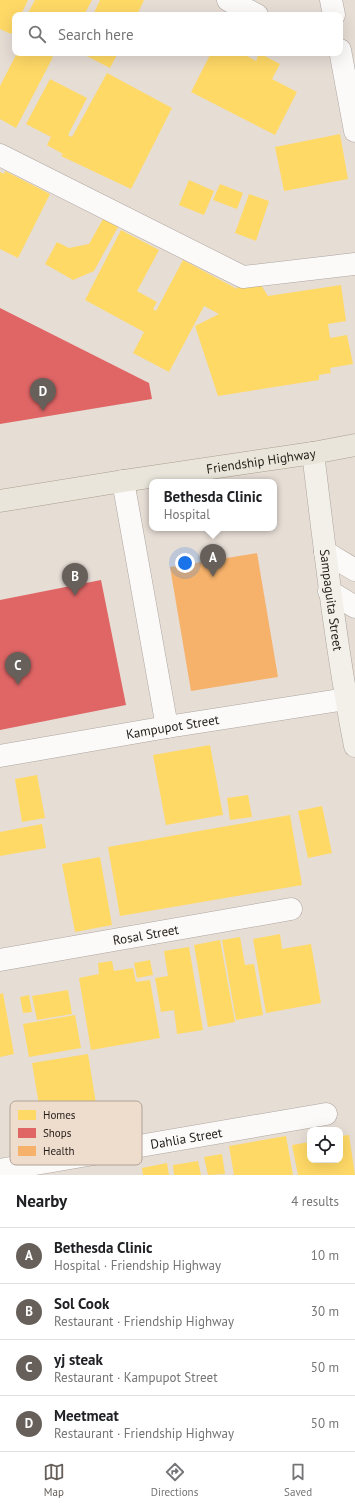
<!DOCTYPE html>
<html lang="en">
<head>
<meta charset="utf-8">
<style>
  :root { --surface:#fff; --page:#f2f2f2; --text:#202124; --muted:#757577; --line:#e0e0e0; --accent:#67605a }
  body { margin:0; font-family:"PT Sans",sans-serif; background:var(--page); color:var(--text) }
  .controls { position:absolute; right:12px; bottom:12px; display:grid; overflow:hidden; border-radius:8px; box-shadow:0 4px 16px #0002 }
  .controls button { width:36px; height:36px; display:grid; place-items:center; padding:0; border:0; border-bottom:1px solid var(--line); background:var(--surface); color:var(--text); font:20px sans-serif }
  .you { position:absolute; left:185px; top:563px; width:14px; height:14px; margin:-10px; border:3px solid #fff; border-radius:50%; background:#1a73e8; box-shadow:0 0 0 6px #1a73e833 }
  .badge { display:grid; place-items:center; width:26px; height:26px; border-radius:50%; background:var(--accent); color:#fff; font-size:13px; font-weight:700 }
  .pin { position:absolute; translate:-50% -33px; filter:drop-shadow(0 1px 2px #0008) }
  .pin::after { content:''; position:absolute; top:21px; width:14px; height:12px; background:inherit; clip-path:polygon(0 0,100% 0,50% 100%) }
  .popup { position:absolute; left:149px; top:479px; width:128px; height:52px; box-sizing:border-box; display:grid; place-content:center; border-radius:8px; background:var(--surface); filter:drop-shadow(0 1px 3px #0005); font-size:13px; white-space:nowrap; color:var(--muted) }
  .popup b { font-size:15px; color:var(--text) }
  .popup::after { content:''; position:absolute; left:50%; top:100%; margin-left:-8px; border:8px solid transparent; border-top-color:var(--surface) }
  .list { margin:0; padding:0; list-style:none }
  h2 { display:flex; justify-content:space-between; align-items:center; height:52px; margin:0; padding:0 16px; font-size:17px }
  h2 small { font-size:13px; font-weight:400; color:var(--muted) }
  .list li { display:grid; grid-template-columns:26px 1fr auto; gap:12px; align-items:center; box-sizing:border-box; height:56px; padding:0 16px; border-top:1px solid var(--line) }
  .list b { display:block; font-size:15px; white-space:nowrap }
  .list p { margin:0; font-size:13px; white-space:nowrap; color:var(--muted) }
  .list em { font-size:13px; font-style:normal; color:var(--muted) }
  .icon { flex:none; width:22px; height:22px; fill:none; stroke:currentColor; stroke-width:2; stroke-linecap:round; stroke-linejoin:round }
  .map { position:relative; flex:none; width:355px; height:1175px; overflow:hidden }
  .search { position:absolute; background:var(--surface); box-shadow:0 4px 16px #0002; left:12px; right:12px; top:12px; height:44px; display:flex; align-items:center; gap:10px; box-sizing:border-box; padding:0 14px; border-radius:8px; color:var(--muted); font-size:15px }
  .sheet { height:276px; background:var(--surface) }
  nav { display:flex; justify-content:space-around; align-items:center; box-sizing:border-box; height:56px; border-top:1px solid var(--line); background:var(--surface); font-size:11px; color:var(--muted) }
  nav a { display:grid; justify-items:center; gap:2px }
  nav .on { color:var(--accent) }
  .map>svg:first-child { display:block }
</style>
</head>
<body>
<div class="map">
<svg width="355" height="1175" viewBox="0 0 355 1175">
  <rect width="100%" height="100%" fill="#e6ddd5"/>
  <g fill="#ffd966">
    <path d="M 0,0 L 28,0 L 21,15 L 15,15 L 15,27 L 11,34 L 0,29 Z"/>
    <path d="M 35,0 L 92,0 L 84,15 L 27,15 Z"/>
    <path d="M 100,0 L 144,0 L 137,15 L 93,15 Z"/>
    <path d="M 17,53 L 45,53 L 53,57 L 16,128 L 0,119 L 0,86 Z"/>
    <path d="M 81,53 L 118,53 L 110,68 Z"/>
    <path d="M 211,53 L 242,53 L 256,61 L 259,53 L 280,64 L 272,79 L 297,92 L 275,135 L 191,92 Z"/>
    <path d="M 107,73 L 172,108 L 131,189 L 61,156 L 63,154 L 47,145 L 51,137 L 26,124 L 50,79 L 87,98 L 68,135 L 72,137 Z"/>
    <path d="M 340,134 L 348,179 L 284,191 L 275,147 Z"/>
    <path d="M 5,171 L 50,194 L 18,258 L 0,249 L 0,172 L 4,174 Z"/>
    <path d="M 189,180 L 214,191 L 204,215 L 179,205 Z"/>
    <path d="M 220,184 L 243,193 L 237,209 L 213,200 Z"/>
    <path d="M 249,194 L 269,201 L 256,241 L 235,233 Z"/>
    <path d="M 103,219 L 118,227 L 94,271 L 73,280 L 45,264 L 57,242 L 69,248 L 89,244 Z"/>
    <path d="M 121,230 L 159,250 L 137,291 L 157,302 L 153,309 L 156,311 L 183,260 L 237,289 L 238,284 L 259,282 L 268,296 L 341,285 L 346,321 L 328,324 L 330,338 L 347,335 L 353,364 L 330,368 L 331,373 L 319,375 L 319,380 L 218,396 L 195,326 L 219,314 L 204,306 L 169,372 L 133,353 L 144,332 L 85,300 Z"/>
    <path d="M 210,745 L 223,815 L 166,825 L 153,755 Z"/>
    <path d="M 37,775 L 45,818 L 22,822 L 15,779 Z"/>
    <path d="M 248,795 L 252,817 L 230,820 L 227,798 Z"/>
    <path d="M 322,806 L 332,853 L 308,858 L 298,811 Z"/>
    <path d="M 290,815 L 302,885 L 120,916 L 108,847 Z"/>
    <path d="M 42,824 L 46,848 L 0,856 L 0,832 Z"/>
    <path d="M 100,857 L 112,925 L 75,932 L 62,864 Z"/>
    <path d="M 280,934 L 282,949 L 311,944 L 321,1003 L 266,1013 L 253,939 Z"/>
    <path d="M 240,937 L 245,965 L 254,964 L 263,1015 L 236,1020 L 222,940 Z"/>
    <path d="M 220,940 L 235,1022 L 208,1027 L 194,945 Z"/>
    <path d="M 189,947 L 203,1030 L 177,1034 L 174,1010 L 161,1012 L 155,978 L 168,976 L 164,951 Z"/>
    <path d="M 150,960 L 153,975 L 137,978 L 134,963 Z"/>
    <path d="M 112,961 L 114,971 L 133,968 L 136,982 L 150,980 L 160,1038 L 91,1050 L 79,978 L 99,974 L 98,963 Z"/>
    <path d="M 68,990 L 72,1014 L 37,1020 L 32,996 Z"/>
    <path d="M 3,993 L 14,1054 L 0,1057 L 0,994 Z"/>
    <path d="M 29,995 L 32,1012 L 23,1013 L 20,997 Z"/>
    <path d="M 75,1015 L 81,1048 L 29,1057 L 23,1024 Z"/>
    <path d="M 88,1054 L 99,1122 L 59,1129 L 61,1145 L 45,1148 L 41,1123 L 42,1123 L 32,1063 Z"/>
    <path d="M 349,1135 L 355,1175 L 298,1175 L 292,1145 L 310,1142 L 310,1160 L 340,1160 L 340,1136 Z"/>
    <path d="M 286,1136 L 293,1175 L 234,1175 L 229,1146 Z"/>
    <path d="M 222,1154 L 225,1174 L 208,1175 L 204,1157 Z"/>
    <path d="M 198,1161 L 201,1175 L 174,1175 L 173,1165 Z"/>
    <path d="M 167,1163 L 169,1175 L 143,1175 L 142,1168 Z"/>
  </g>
  <g fill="#e06666">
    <path d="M 0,308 L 149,383 L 152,399 L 0,424 Z"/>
    <path d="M 101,580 L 126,705 L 0,730 L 0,600 Z"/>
  </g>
  <path fill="#f6b26b" d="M 257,553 L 278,677 L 191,691 L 170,567 Z"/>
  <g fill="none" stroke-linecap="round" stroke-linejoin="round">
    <defs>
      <g id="street">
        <path d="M 228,0 L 257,15"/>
        <path d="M 331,0 L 334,15"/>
        <path d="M 340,50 L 355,131"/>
        <path d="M 0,155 L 243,277 L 355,264"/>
        <path d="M 123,481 L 167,727"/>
        <path d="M 325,552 L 355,570"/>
        <path d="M 329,591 L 355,607"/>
        <path id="s1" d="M 0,756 L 167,727 L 346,699"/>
        <path id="s2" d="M 0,960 L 291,909"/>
        <path id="s3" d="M 0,1170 L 326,1114"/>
      </g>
      <g id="secondary">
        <path id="s4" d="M 313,453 C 325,551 336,649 355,746"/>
      </g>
      <g id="primary">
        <path id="s5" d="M 0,501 L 123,481 L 313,453 L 355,445"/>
      </g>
    </defs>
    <use href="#street" stroke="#ada59f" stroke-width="23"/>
    <use href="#secondary" stroke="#ada59f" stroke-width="23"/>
    <use href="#primary" stroke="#aa9f8c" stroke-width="23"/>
    <use href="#street" stroke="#fbfaf9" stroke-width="22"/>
    <use href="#secondary" stroke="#f2f0e9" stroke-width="22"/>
    <use href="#primary" stroke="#e9e5db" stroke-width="22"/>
  </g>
  <g text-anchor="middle" stroke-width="4" stroke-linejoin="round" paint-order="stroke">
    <g font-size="13" fill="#231d18" stroke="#eedccd">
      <text dy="5" stroke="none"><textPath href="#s5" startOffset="264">Friendship Highway</textPath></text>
      <text dy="5" stroke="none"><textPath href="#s4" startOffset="148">Sampaguita Street</textPath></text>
      <text dy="5" stroke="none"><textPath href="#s1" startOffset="175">Kampupot Street</textPath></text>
      <text dy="5" stroke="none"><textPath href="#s2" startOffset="148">Rosal Street</textPath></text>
      <text dy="5" stroke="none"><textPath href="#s3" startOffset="189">Dahlia Street</textPath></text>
    </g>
  </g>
  <rect x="10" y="1101" width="132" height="64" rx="6" fill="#eedccd" stroke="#b1a397" stroke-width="1"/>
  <rect x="18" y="1110" width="18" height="10" fill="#ffd966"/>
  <rect x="18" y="1128" width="18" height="10" fill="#e06666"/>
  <rect x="18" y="1146" width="18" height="10" fill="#f6b26b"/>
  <g font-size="11" fill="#231d18">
    <text x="43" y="1119">Homes</text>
    <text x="43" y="1137">Shops</text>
    <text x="43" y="1155">Health</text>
  </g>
</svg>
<div class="controls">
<button><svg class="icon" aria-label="locate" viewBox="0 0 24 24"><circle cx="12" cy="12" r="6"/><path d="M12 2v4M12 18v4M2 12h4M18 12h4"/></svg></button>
</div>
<div class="you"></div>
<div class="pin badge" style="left:213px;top:577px">A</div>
<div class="popup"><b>Bethesda Clinic</b>Hospital</div>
<div class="pin badge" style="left:75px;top:596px">B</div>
<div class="pin badge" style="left:18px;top:685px">C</div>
<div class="pin badge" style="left:43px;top:411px">D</div>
<div class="search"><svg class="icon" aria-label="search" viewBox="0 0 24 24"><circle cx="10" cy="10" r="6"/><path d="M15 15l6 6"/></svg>Search here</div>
</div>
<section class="sheet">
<h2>Nearby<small>4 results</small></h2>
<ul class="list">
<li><span class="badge">A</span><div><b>Bethesda Clinic</b><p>Hospital · Friendship Highway</p></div><em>10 m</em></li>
<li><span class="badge">B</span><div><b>Sol Cook</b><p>Restaurant · Friendship Highway</p></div><em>30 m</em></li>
<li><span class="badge">C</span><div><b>yj steak</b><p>Restaurant · Kampupot Street</p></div><em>50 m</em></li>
<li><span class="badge">D</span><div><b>Meetmeat</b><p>Restaurant · Friendship Highway</p></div><em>50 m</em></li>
</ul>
</section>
<nav>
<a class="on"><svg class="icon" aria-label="map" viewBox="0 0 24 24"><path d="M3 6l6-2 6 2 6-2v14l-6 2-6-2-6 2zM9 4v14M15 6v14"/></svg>Map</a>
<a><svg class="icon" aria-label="directions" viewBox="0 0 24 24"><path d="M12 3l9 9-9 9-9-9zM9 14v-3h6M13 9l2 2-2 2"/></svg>Directions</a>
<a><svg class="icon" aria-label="saved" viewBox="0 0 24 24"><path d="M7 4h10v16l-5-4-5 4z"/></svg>Saved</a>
</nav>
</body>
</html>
